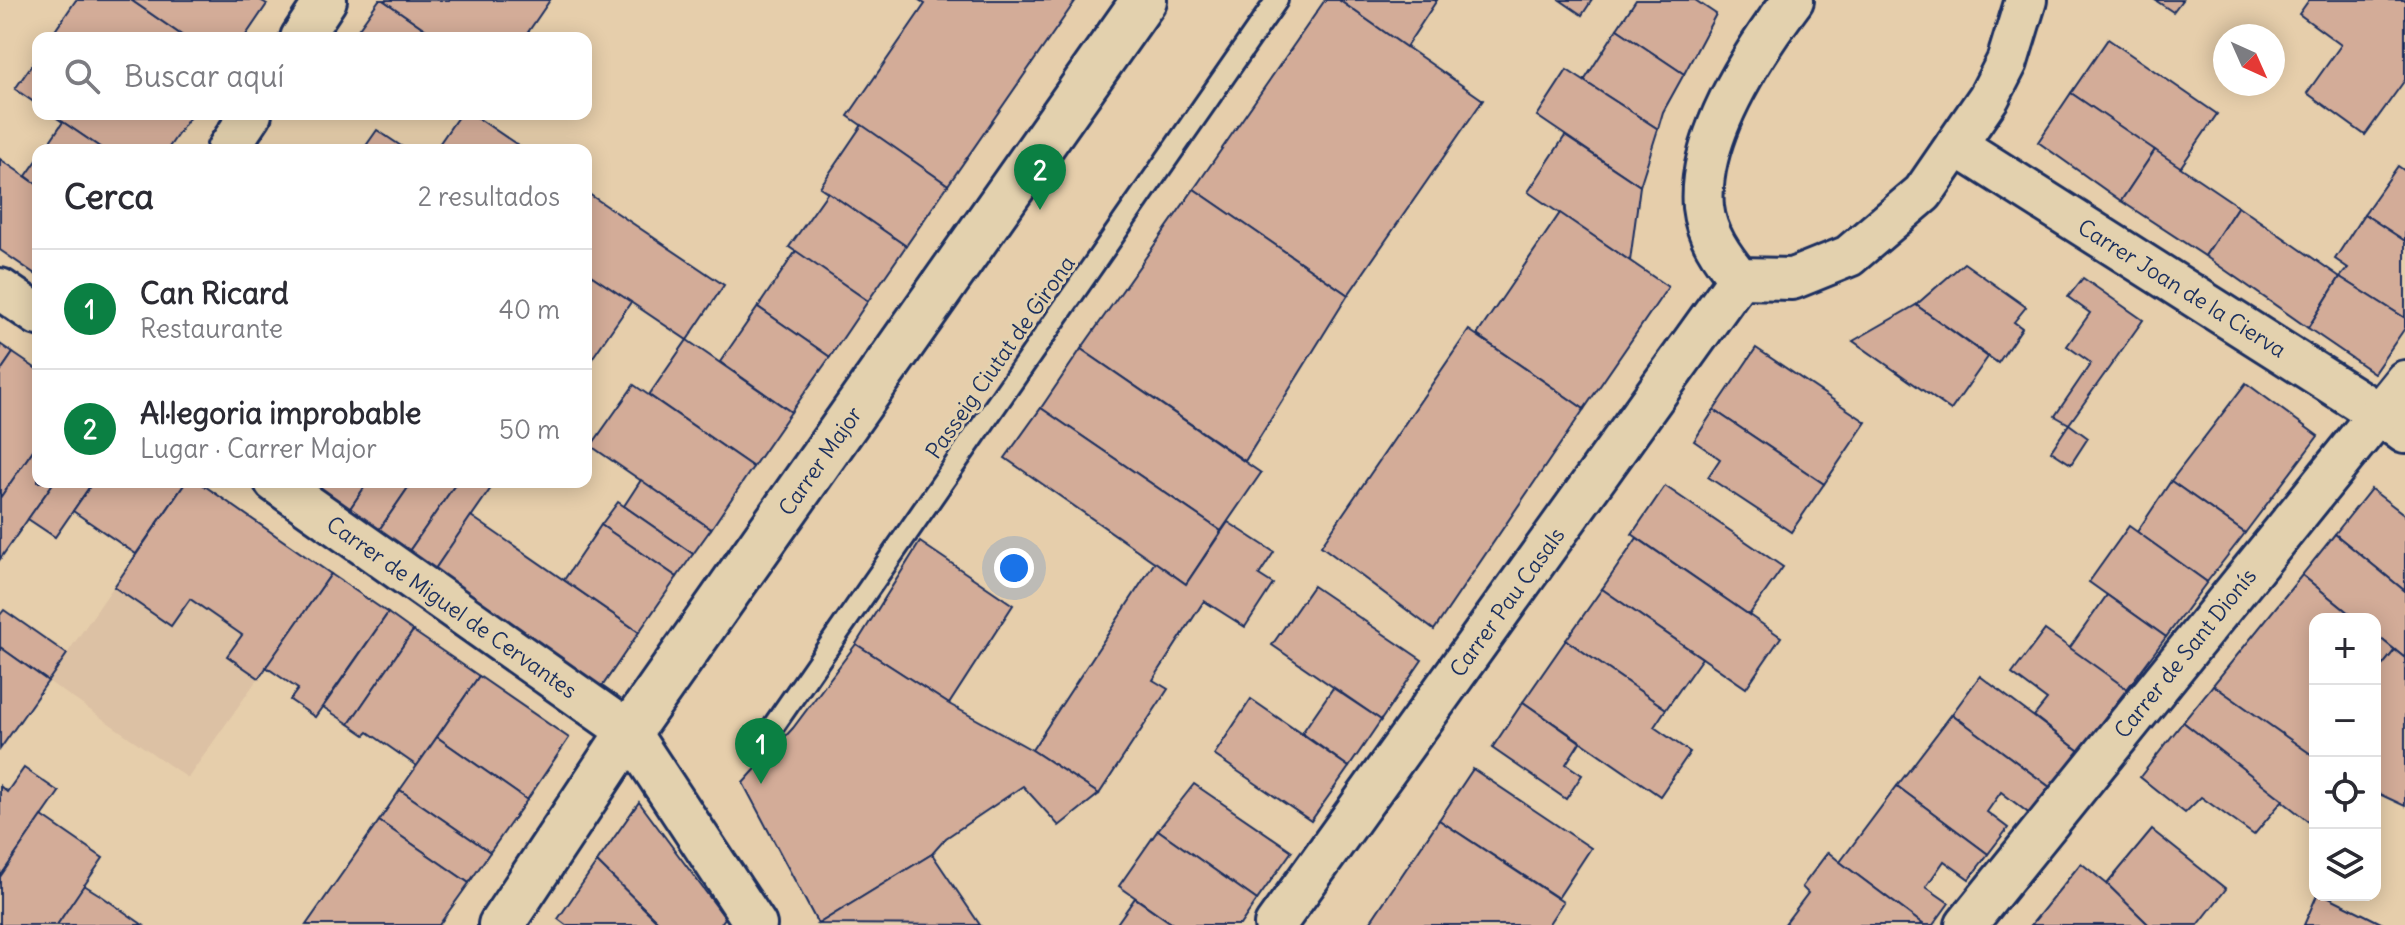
<!DOCTYPE html>
<html lang="es">
<head>
<meta charset="utf-8">
<style>
  :root { --surface:#fff; --page:#f7f7f7; --text:#2b2b33; --muted:#7c7c81; --line:#e1e1e2; --accent:#0b8043 }
  body { margin:0; font-family:Delius,sans-serif; background:var(--page); color:var(--text) }
  .controls { position:absolute; right:24px; bottom:24px; display:grid; overflow:hidden; border-radius:16px; box-shadow:0 4px 20px #0003 }
  .controls button { width:72px; height:72px; display:grid; place-items:center; padding:0; border:0; border-bottom:2px solid var(--line); background:var(--surface); color:var(--text); font:40px sans-serif }
  .compass { position:absolute; left:2213px; top:24px; width:72px; height:72px; border-radius:50%; background:var(--surface); box-shadow:0 4px 20px #0003; rotate:135deg }
  .you { position:absolute; left:1014px; top:568px; width:28px; height:28px; margin:-20px; border:6px solid #fff; border-radius:50%; background:#1a73e8; box-shadow:0 0 0 12px #1a73e833 }
  .badge { display:grid; place-items:center; width:52px; height:52px; border-radius:50%; background:var(--accent); color:#fff; font-size:26px; font-weight:700 }
  .pin { position:absolute; translate:-50% -66px; filter:drop-shadow(0 2px 4px #0008) }
  .pin::after { content:''; position:absolute; top:42px; width:28px; height:24px; background:inherit; clip-path:polygon(0 0,100% 0,50% 100%) }
  .list { margin:0; padding:0; list-style:none }
  h2 { display:flex; justify-content:space-between; align-items:center; height:104px; margin:0; padding:0 32px; font-size:34px }
  h2 small { font-size:26px; font-weight:400; color:var(--muted) }
  .list li { display:grid; grid-template-columns:52px 1fr auto; gap:24px; align-items:center; box-sizing:border-box; height:120px; padding:0 32px; border-top:2px solid var(--line) }
  .list b { display:block; font-size:30px; white-space:nowrap }
  .list p { margin:0; font-size:26px; white-space:nowrap; color:var(--muted) }
  .list em { font-size:26px; font-style:normal; color:var(--muted) }
  .icon { flex:none; width:44px; height:44px; fill:none; stroke:currentColor; stroke-width:2; stroke-linecap:round; stroke-linejoin:round }
  .map { position:relative; flex:none; width:2405px; height:925px; overflow:hidden }
  .search { position:absolute; background:var(--surface); box-shadow:0 4px 20px #0003; left:32px; top:32px; width:560px; height:88px; display:flex; align-items:center; gap:20px; box-sizing:border-box; padding:0 28px; border-radius:16px; color:var(--muted); font-size:30px }
  .panel { position:absolute; background:var(--surface); box-shadow:0 4px 20px #0003; left:32px; top:144px; width:560px; height:344px; border-radius:16px }
  .map>svg:first-child { display:block }
</style>
</head>
<body>
<div class="map">
<svg width="2405" height="925" viewBox="0 0 2405 925">
  <rect width="100%" height="100%" fill="#e6ceab"/>
  <filter id="ink" filterUnits="userSpaceOnUse"><feTurbulence type="fractalNoise" baseFrequency=".0125" numOctaves="2"/><feDisplacementMap in="SourceGraphic" scale="16" xChannelSelector="R" yChannelSelector="G"/><feConvolveMatrix kernelMatrix="1 2 1 2 8 2 1 2 1" color-interpolation-filters="sRGB"/></filter>
  <g filter="url(#ink)">
    <path fill="#dcc1a4" d="M 186,482 L 199,482 L 331,574 L 188,778 L 48,681 Z"/>
    <g fill="#d3ac98" stroke="#1b2f5e" stroke-width="2">
      <path d="M 76,0 L 131,0 L 186,38 L 50,38 Z"/>
      <path d="M 131,0 L 260,0 L 267,4 L 244,38 L 186,38 Z"/>
      <path d="M 379,0 L 383,0 L 438,38 L 352,38 Z"/>
      <path d="M 383,0 L 550,0 L 524,38 L 438,38 Z"/>
      <path d="M 919,0 L 1076,0 L 948,185 L 848,116 L 925,4 Z"/>
      <path d="M 1325,0 L 1339,0 L 1483,100 L 1348,295 L 1194,189 Z"/>
      <path d="M 1339,0 L 1437,0 L 1406,47 Z"/>
      <path d="M 1560,0 L 1592,0 L 1582,15 Z"/>
      <path d="M 1636,0 L 1695,0 L 1716,14 L 1684,74 L 1617,29 Z"/>
      <path d="M 2155,0 L 2182,0 L 2173,12 Z"/>
      <path d="M 2309,0 L 2405,0 L 2405,80 L 2365,135 L 2307,93 L 2341,45 L 2299,14 Z"/>
      <path d="M 1617,29 L 1684,74 L 1663,112 L 1658,129 L 1584,81 Z"/>
      <path d="M 2108,39 L 2217,114 L 2180,168 L 2071,93 Z"/>
      <path d="M 38,56 L 38,105 L 15,89 Z"/>
      <path d="M 1567,70 L 1658,129 L 1640,186 L 1537,116 Z"/>
      <path d="M 2071,93 L 2155,150 L 2121,201 L 2038,142 Z"/>
      <path d="M 51,114 L 192,114 L 167,150 L 104,150 Z"/>
      <path d="M 460,114 L 472,114 L 525,150 L 435,150 Z"/>
      <path d="M 63,122 L 104,150 L 44,150 Z"/>
      <path d="M 862,125 L 948,185 L 906,246 L 820,187 Z"/>
      <path d="M 377,130 L 407,150 L 363,150 Z"/>
      <path d="M 1565,136 L 1640,186 L 1630,261 L 1528,192 Z"/>
      <path d="M 2155,150 L 2238,206 L 2205,256 L 2121,201 Z"/>
      <path d="M 0,159 L 38,185 L 38,276 L 0,250 Z"/>
      <path d="M 38,159 L 38,185 L 26,176 Z"/>
      <path d="M 2398,166 L 2405,171 L 2405,241 L 2364,214 Z"/>
      <path d="M 1194,189 L 1348,295 L 1245,461 L 1081,349 Z"/>
      <path d="M 586,192 L 724,285 L 687,340 L 586,272 Z"/>
      <path d="M 828,192 L 906,246 L 868,301 L 789,247 Z"/>
      <path d="M 2238,206 L 2340,277 L 2308,328 L 2205,256 Z"/>
      <path d="M 1560,213 L 1668,287 L 1584,409 L 1477,335 Z"/>
      <path d="M 2364,214 L 2405,241 L 2405,318 L 2340,277 L 2348,268 L 2335,259 Z"/>
      <path d="M 796,251 L 868,301 L 830,357 L 758,307 Z"/>
      <path d="M 1964,263 L 2026,307 L 2014,322 L 2022,328 L 1998,363 L 1916,305 Z"/>
      <path d="M 586,272 L 631,302 L 591,360 L 586,357 Z"/>
      <path d="M 2340,277 L 2405,318 L 2405,328 L 2374,373 L 2308,328 Z"/>
      <path d="M 2083,278 L 2143,320 L 2069,424 L 2055,416 L 2091,363 L 2067,346 L 2090,313 L 2068,297 Z"/>
      <path d="M 1916,305 L 1988,357 L 1951,410 L 1853,341 Z"/>
      <path d="M 758,307 L 830,357 L 791,412 L 720,362 Z"/>
      <path d="M 1469,330 L 1584,409 L 1434,630 L 1321,546 Z"/>
      <path d="M 687,340 L 791,412 L 753,467 L 649,395 Z"/>
      <path d="M 0,344 L 13,353 L 0,372 Z"/>
      <path d="M 1756,348 L 1866,422 L 1824,484 L 1714,410 Z"/>
      <path d="M 1081,349 L 1261,473 L 1221,531 L 1041,408 Z"/>
      <path d="M 13,353 L 38,370 L 38,443 L 0,498 L 0,372 Z"/>
      <path d="M 2246,383 L 2318,436 L 2245,533 L 2171,481 Z"/>
      <path d="M 634,385 L 753,467 L 711,529 L 591,446 Z"/>
      <path d="M 1041,408 L 1221,531 L 1186,584 L 1005,458 Z"/>
      <path d="M 1714,410 L 1824,484 L 1791,532 L 1708,477 L 1720,459 L 1694,441 Z"/>
      <path d="M 2069,424 L 2088,438 L 2071,464 L 2051,451 Z"/>
      <path d="M 38,443 L 38,482 L 54,482 L 0,559 L 0,498 Z"/>
      <path d="M 641,480 L 711,529 L 693,554 L 624,506 Z"/>
      <path d="M 2171,481 L 2245,533 L 2207,582 L 2137,532 Z"/>
      <path d="M 54,482 L 93,482 L 55,537 L 28,519 Z"/>
      <path d="M 93,482 L 186,482 L 136,554 L 73,511 Z"/>
      <path d="M 186,482 L 199,482 L 331,574 L 259,678 L 227,656 L 242,635 L 190,599 L 171,626 L 114,587 Z"/>
      <path d="M 323,482 L 368,482 L 347,513 L 316,491 Z"/>
      <path d="M 368,482 L 412,482 L 377,533 L 347,513 Z"/>
      <path d="M 412,482 L 457,482 L 407,554 L 377,533 Z"/>
      <path d="M 457,482 L 481,482 L 491,488 L 433,572 L 407,554 Z"/>
      <path d="M 1665,486 L 1783,567 L 1749,615 L 1632,534 Z"/>
      <path d="M 2371,489 L 2405,515 L 2405,591 L 2335,534 Z"/>
      <path d="M 618,502 L 693,554 L 677,577 L 601,525 Z"/>
      <path d="M 471,516 L 639,632 L 601,688 L 433,572 Z"/>
      <path d="M 1228,522 L 1274,552 L 1259,575 L 1273,584 L 1245,627 L 1204,601 L 1153,680 L 1168,689 L 1099,794 L 1032,750 L 1155,562 L 1186,584 Z"/>
      <path d="M 601,525 L 677,577 L 639,632 L 564,580 Z"/>
      <path d="M 2129,526 L 2207,582 L 2166,637 L 2089,582 Z"/>
      <path d="M 2335,534 L 2405,591 L 2405,658 L 2375,634 L 2375,619 L 2356,619 L 2302,575 Z"/>
      <path d="M 1637,538 L 1781,637 L 1746,688 L 1602,589 Z"/>
      <path d="M 920,542 L 1013,605 L 949,704 L 856,644 Z"/>
      <path d="M 331,574 L 388,613 L 315,717 L 290,700 L 298,689 L 266,667 Z"/>
      <path d="M 2302,575 L 2356,619 L 2315,619 L 2315,752 L 2312,756 L 2213,685 Z"/>
      <path d="M 1313,586 L 1422,660 L 1381,720 L 1272,645 Z"/>
      <path d="M 1602,589 L 1702,658 L 1666,709 L 1566,640 Z"/>
      <path d="M 2107,595 L 2166,637 L 2127,689 L 2069,649 Z"/>
      <path d="M 4,610 L 67,654 L 48,681 L 0,647 L 0,615 Z"/>
      <path d="M 388,613 L 413,631 L 349,724 L 323,707 Z"/>
      <path d="M 2045,630 L 2127,689 L 2079,751 L 2034,716 L 2047,700 L 2012,674 Z"/>
      <path d="M 413,631 L 479,676 L 417,766 L 368,732 L 365,735 L 349,724 Z"/>
      <path d="M 2375,634 L 2395,650 L 2375,675 Z"/>
      <path d="M 1566,640 L 1666,709 L 1654,727 L 1690,752 L 1660,796 L 1523,702 Z"/>
      <path d="M 856,644 L 949,704 L 1032,750 L 1099,794 L 1059,826 L 1023,786 L 946,838 L 932,854 L 818,924 L 743,783 L 793,728 Z"/>
      <path d="M 0,647 L 48,681 L 0,749 Z"/>
      <path d="M 2395,650 L 2405,658 L 2405,806 L 2375,792 L 2375,675 Z"/>
      <path d="M 479,676 L 569,738 L 527,800 L 437,737 Z"/>
      <path d="M 1980,676 L 2079,751 L 2051,788 L 1952,714 Z"/>
      <path d="M 2213,685 L 2315,757 L 2315,827 L 2183,722 Z"/>
      <path d="M 1333,688 L 1381,720 L 1349,767 L 1302,733 Z"/>
      <path d="M 1251,699 L 1349,767 L 1311,821 L 1214,755 Z"/>
      <path d="M 1523,702 L 1580,742 L 1566,764 L 1582,775 L 1566,799 L 1492,748 Z"/>
      <path d="M 1952,714 L 2051,788 L 2031,815 L 2001,792 L 1987,812 L 2008,828 L 1988,854 L 1897,786 Z"/>
      <path d="M 2183,722 L 2283,800 L 2254,835 L 2201,797 L 2185,813 L 2140,777 Z"/>
      <path d="M 437,737 L 527,800 L 490,852 L 400,790 Z"/>
      <path d="M 24,768 L 59,792 L 0,877 L 0,786 L 7,792 Z"/>
      <path d="M 1473,769 L 1591,848 L 1558,898 L 1439,820 Z"/>
      <path d="M 1194,784 L 1292,851 L 1257,900 L 1158,830 Z"/>
      <path d="M 1897,786 L 1988,854 L 1969,879 L 1944,861 L 1926,887 L 1949,903 L 1933,925 L 1924,925 L 1840,862 Z"/>
      <path d="M 400,790 L 490,852 L 469,883 L 379,821 Z"/>
      <path d="M 639,802 L 725,918 L 720,925 L 661,925 L 597,862 Z"/>
      <path d="M 42,816 L 103,858 L 57,925 L 0,925 L 0,877 Z"/>
      <path d="M 1439,820 L 1563,902 L 1548,925 L 1377,925 L 1371,921 Z"/>
      <path d="M 379,821 L 469,883 L 439,925 L 306,925 Z"/>
      <path d="M 1158,830 L 1257,900 L 1240,925 L 1174,925 L 1119,886 Z"/>
      <path d="M 2152,830 L 2226,889 L 2198,925 L 2149,925 L 2107,884 Z"/>
      <path d="M 1828,852 L 1840,862 L 1924,925 L 1784,925 L 1808,893 L 1802,887 Z"/>
      <path d="M 932,854 L 980,925 L 818,924 Z"/>
      <path d="M 597,862 L 661,925 L 566,925 L 558,919 Z"/>
      <path d="M 2081,863 L 2107,884 L 2149,925 L 2031,925 Z"/>
      <path d="M 84,885 L 100,895 L 143,925 L 57,925 Z"/>
      <path d="M 2317,895 L 2325,895 L 2385,925 L 2304,925 Z"/>
      <path d="M 1135,898 L 1174,925 L 1116,925 Z"/>
    </g>
    <g fill="none" stroke-linecap="round" stroke-linejoin="round">
      <defs>
        <path id="lane" d="M 763,741 L 1277,0"/>
        <g id="street">
          <path d="M 1793,0 C 1753,53 1697,138 1703,207 C 1706,235 1722,257 1739,278 L 1792,279 L 1849,256 L 1923,193 L 1989,97 L 2007,62 L 2026,0"/>
          <path d="M 301,38 L 326,0"/>
          <path d="M 1956,145 L 2378,413 L 2405,433"/>
          <path d="M 227,150 L 251,114"/>
          <path d="M 0,289 L 38,315"/>
          <path d="M 275,482 L 629,732 L 756,925"/>
          <path d="M 1275,925 L 1739,278"/>
          <path d="M 1966,925 L 2405,381"/>
        </g>
        <path id="secondary" d="M 501,925 L 629,732 L 1144,0"/>
      </defs>
      <use href="#lane" stroke="#1b2f5e" stroke-width="26"/>
      <use href="#street" stroke="#1b2f5e" stroke-width="46"/>
      <use href="#secondary" stroke="#1b2f5e" stroke-width="50"/>
      <use href="#lane" stroke="#e3d1ae" stroke-width="20"/>
      <use href="#street" stroke="#e3d1ae" stroke-width="40"/>
      <use href="#secondary" stroke="#e3d1ae" stroke-width="44"/>
    </g>
  </g>
  <g text-anchor="middle" stroke-width="6" stroke-linejoin="round" paint-order="stroke">
    <g font-size="22" fill="#1b2f5e" stroke="#e3d1ae">
      <text transform="translate(2182 288) rotate(32)" y="8">Carrer Joan de la Cierva</text>
      <text transform="translate(1000 357) rotate(-55)" y="8">Passeig Ciutat de Girona</text>
      <text transform="translate(820 461) rotate(-55)" y="8">Carrer Major</text>
      <text transform="translate(1507 602) rotate(-54)" y="8">Carrer Pau Casals</text>
      <text transform="translate(452 607) rotate(35)" y="8">Carrer de Miguel de Cervantes</text>
      <text transform="translate(2185 653) rotate(-51)" y="8">Carrer de Sant Dionís</text>
    </g>
  </g>
</svg>
<div class="controls">
<button>+</button>
<button>−</button>
<button><svg class="icon" aria-label="locate" viewBox="0 0 24 24"><circle cx="12" cy="12" r="6"/><path d="M12 2v4M12 18v4M2 12h4M18 12h4"/></svg></button>
<button><svg class="icon" aria-label="layers" viewBox="0 0 24 24"><path d="M12 4l9 5-9 5-9-5zM3 14l9 5 9-5"/></svg></button>
</div>
<svg class="compass" viewBox="-18 -18 36 36"><path d="M0-13l5 13h-10z" fill="#e53935"/><path d="M0 13l5-13h-10z" fill="#7c7c81"/></svg>
<div class="you"></div>
<div class="pin badge" style="left:761px;top:784px">1</div>
<div class="pin badge" style="left:1040px;top:210px">2</div>
<div class="search"><svg class="icon" aria-label="search" viewBox="0 0 24 24"><circle cx="10" cy="10" r="6"/><path d="M15 15l6 6"/></svg>Buscar aquí</div>
<section class="panel">
<h2>Cerca<small>2 resultados</small></h2>
<ul class="list">
<li><span class="badge">1</span><div><b>Can Ricard</b><p>Restaurante</p></div><em>40 m</em></li>
<li><span class="badge">2</span><div><b>Al·legoria improbable</b><p>Lugar · Carrer Major</p></div><em>50 m</em></li>
</ul>
</section>
</div>
</body>
</html>
